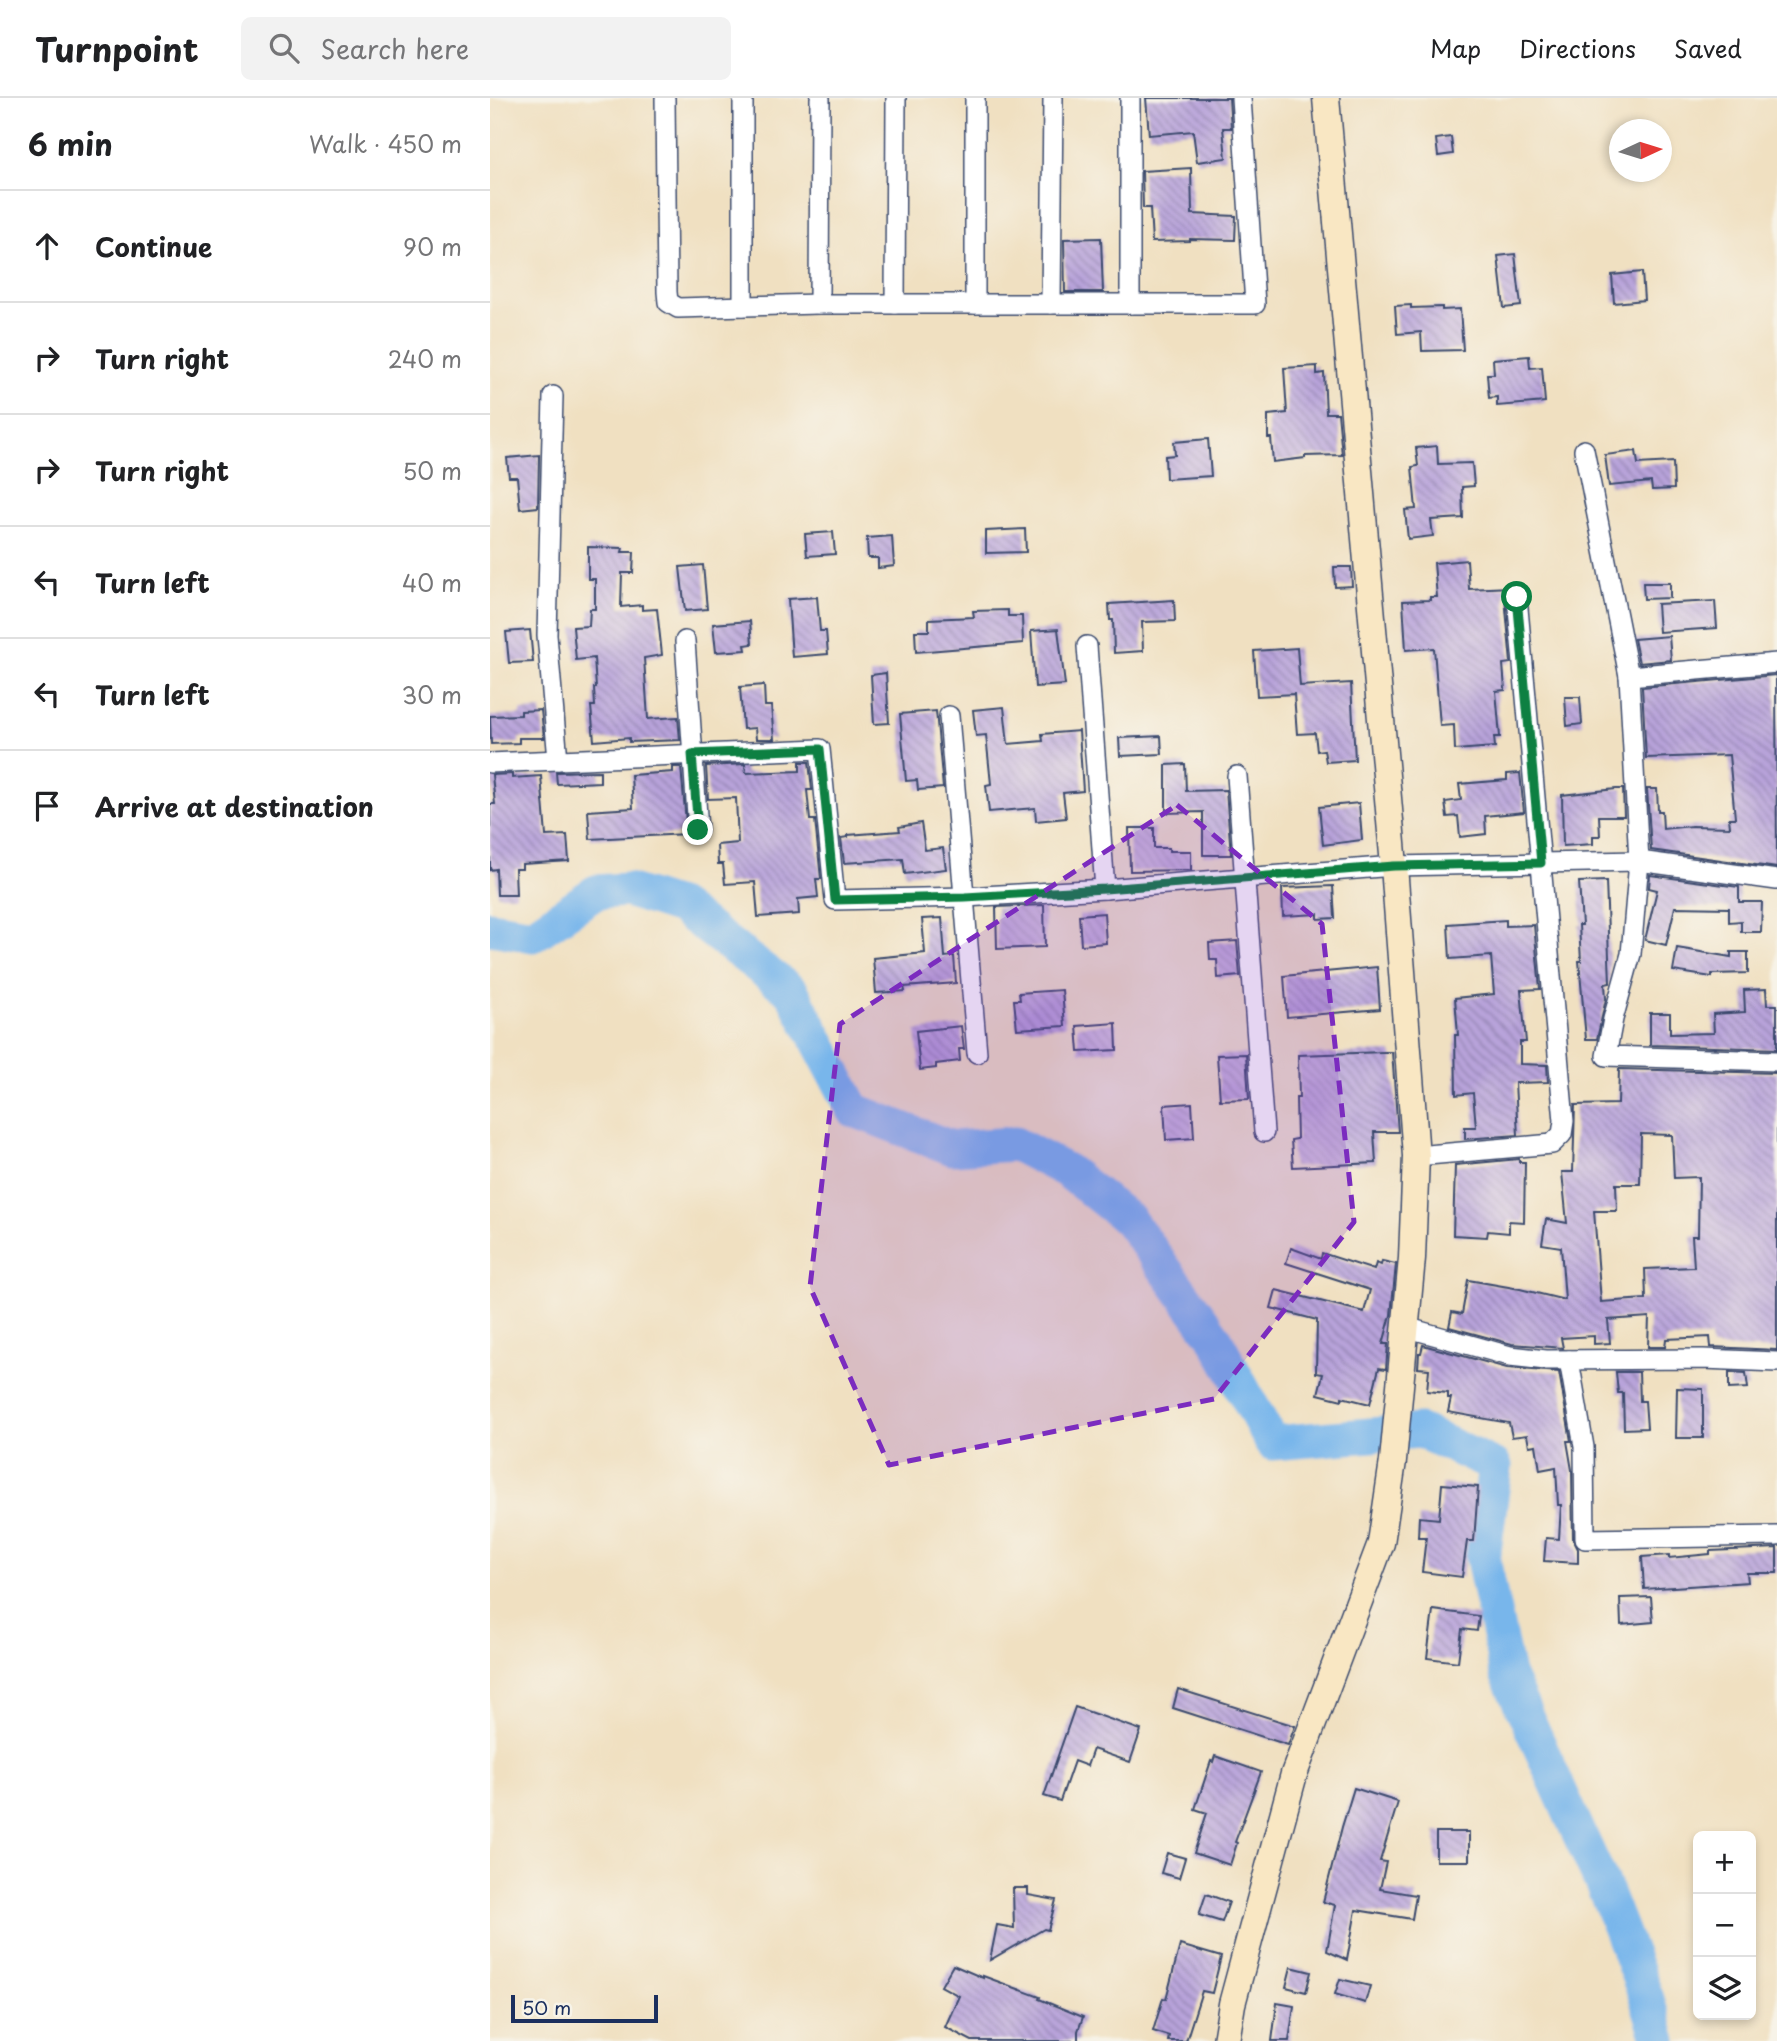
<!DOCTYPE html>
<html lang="en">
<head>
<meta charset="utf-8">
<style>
  :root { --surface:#fff; --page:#f2f2f2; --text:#202124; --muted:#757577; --line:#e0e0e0 }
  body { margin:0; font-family:"Playpen Sans",sans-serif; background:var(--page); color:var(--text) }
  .controls { position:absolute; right:21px; bottom:21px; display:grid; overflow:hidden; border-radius:10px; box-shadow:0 4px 10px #0003 }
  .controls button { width:63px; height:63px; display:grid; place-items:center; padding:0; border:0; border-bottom:2px solid var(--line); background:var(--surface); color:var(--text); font:35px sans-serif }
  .compass { position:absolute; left:1119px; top:21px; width:63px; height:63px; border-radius:50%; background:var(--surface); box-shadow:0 4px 10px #0003; rotate:86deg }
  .scale { position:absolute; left:21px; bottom:18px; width:147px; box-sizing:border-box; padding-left:7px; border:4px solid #1b2f5e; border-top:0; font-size:19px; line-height:24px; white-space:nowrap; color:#1b2f5e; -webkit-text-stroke:5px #f7f3e8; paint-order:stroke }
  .stop { position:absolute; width:21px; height:21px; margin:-16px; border:5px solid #0b8043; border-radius:50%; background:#fff }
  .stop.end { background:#0b8043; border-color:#fff; box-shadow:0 2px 7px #0008 }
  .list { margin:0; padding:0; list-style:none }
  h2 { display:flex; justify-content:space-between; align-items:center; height:91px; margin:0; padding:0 28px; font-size:30px }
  h2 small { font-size:23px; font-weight:400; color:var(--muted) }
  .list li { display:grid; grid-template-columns:46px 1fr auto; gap:21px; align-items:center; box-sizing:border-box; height:112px; padding:0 28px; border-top:2px solid var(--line) }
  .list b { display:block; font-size:26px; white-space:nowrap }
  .list em { font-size:23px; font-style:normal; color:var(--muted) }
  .icon { flex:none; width:38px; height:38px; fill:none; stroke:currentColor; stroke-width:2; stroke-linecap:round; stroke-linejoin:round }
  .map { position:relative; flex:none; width:1287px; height:1943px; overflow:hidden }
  header { display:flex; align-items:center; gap:42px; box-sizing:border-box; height:98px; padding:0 35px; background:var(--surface); border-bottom:2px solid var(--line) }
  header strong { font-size:33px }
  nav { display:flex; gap:38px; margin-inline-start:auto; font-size:24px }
  .search { width:490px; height:63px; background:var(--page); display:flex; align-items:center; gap:18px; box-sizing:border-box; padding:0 24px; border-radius:10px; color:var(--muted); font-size:26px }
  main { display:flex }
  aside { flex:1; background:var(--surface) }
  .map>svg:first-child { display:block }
</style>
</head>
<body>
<header>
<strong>Turnpoint</strong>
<div class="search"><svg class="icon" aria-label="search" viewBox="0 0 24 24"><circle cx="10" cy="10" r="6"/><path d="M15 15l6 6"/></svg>Search here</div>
<nav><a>Map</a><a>Directions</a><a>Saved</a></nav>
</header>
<main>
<aside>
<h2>6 min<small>Walk · 450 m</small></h2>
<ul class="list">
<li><svg class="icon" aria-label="ahead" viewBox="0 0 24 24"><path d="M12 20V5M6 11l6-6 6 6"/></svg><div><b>Continue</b></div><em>90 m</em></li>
<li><svg class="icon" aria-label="right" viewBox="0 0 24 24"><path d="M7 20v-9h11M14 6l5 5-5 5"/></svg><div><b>Turn right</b></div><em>240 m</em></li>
<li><svg class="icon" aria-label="right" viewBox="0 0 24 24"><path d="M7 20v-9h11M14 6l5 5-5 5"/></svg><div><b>Turn right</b></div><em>50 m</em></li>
<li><svg class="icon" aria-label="left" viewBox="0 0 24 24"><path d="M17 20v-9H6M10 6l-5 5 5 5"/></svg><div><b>Turn left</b></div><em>40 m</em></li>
<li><svg class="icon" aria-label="left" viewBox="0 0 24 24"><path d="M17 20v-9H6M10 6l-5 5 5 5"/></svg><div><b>Turn left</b></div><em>30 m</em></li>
<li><svg class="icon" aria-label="arrive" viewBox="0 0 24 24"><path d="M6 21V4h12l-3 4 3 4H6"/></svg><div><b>Arrive at destination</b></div></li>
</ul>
</aside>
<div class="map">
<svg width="1287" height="1943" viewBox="0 0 1287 1943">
  <defs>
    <pattern id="building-back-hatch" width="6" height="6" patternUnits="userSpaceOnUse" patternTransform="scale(1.75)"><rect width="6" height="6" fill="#b8a3da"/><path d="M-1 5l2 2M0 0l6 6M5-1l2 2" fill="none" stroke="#9585b4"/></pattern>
  </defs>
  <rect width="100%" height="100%" fill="#f7f3e8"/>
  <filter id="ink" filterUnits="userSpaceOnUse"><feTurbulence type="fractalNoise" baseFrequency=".0143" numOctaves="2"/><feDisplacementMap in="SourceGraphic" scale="14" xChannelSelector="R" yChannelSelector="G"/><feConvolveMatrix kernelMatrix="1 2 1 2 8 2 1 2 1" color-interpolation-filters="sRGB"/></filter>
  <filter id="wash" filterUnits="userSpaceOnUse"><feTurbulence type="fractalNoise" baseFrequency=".00686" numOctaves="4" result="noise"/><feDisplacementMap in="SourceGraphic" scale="28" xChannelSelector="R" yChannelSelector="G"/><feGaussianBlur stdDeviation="1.57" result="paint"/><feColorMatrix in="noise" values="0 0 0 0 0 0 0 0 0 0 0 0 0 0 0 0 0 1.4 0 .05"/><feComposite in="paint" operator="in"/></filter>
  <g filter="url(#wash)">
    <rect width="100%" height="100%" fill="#f0e0c1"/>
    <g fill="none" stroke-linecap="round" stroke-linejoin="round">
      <path stroke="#78b6eb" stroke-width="35" d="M 0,830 L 43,837 L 106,794 L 137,792 L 190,809 L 302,894 L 364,1012 L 462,1050 L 525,1046 L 577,1073 L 639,1122 L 725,1240 L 782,1345 L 930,1333 L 1005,1368 L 993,1461 L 1017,1576 L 1117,1797 L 1156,1898 L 1170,1943"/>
    </g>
    <g id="blocks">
      <g fill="url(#building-back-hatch)" fill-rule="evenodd">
        <path d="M 656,0 L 739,0 L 741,30 L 733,30 L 736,60 L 707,64 L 703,33 L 659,37 Z"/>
        <path d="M 961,39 L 963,56 L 948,58 L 946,41 Z"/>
        <path d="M 701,70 L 702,116 L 746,118 L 745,142 L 700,141 L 700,143 L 662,144 L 660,110 L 653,110 L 652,73 Z"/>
        <path d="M 611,140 L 613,194 L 575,194 L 574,141 Z"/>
        <path d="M 1025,156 L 1031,208 L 1014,210 L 1008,158 Z"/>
        <path d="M 1152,174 L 1154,202 L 1124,205 L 1122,177 Z"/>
        <path d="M 921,207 L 921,210 L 952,209 L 952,212 L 970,211 L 973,252 L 932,253 L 931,234 L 907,236 L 905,208 Z"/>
        <path d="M 1039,258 L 1040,270 L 1052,269 L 1055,304 L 1007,308 L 1007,299 L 999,300 L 997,276 L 1004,276 L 1003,261 Z"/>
        <path d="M 827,268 L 827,276 L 834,275 L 836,315 L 848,315 L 852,357 L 815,358 L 815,360 L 783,364 L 781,340 L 778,340 L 778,317 L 797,315 L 794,270 Z"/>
        <path d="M 718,341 L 721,378 L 676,381 L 675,358 L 685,357 L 684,344 Z"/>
        <path d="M 947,348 L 948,366 L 982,365 L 984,388 L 972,389 L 973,420 L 941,422 L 943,438 L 918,441 L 915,412 L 926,411 L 922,369 L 928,368 L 926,350 Z"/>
        <path d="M 1146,353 L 1148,366 L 1183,364 L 1184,391 L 1162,392 L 1161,384 L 1119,388 L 1115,357 Z"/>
        <path d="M 49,357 L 48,409 L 30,411 L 27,379 L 19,379 L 17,360 Z"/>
        <path d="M 535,431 L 536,454 L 496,455 L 496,433 Z"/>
        <path d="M 343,434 L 345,456 L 317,458 L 315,436 Z"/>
        <path d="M 402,438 L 404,468 L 388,470 L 388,460 L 378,460 L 377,440 Z"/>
        <path d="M 98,449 L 133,450 L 132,454 L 144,454 L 143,475 L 132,475 L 131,509 L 152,507 L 152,512 L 167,511 L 172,557 L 154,560 L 158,621 L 188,619 L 190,642 L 139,644 L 139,640 L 104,643 L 101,608 L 105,608 L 104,590 L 106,590 L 104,560 L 86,562 L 83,529 L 99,528 L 100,511 L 105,511 L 105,481 L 98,481 Z"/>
        <path d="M 977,462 L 979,491 L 1021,489 L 1016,493 L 1015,500 L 1021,565 L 1013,566 L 1015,592 L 1006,593 L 1010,639 L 1004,639 L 1005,649 L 965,652 L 964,627 L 950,628 L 944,550 L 916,552 L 913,503 L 940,502 L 940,499 L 947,499 L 944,465 Z"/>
        <path d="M 213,467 L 217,511 L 195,513 L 190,469 Z"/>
        <path d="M 844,469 L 861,469 L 862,488 L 845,489 Z"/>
        <path d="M 1153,485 L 1180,485 L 1180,500 L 1154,501 Z"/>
        <path d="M 327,499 L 330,533 L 336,533 L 338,556 L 302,559 L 298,501 Z"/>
        <path d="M 684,502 L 685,523 L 652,524 L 653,553 L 624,555 L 623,522 L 620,522 L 619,506 Z"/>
        <path d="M 1225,503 L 1227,530 L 1169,534 L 1167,506 Z"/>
        <path d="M 518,512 L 518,518 L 532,518 L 533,545 L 426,554 L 425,533 L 439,533 L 439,521 L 484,519 L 483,513 Z"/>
        <path d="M 260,523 L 262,546 L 255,547 L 256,552 L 226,554 L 223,526 Z"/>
        <path d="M 568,531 L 575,587 L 545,589 L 541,533 Z"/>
        <path d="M 40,532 L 43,564 L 19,565 L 16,534 Z"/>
        <path d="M 1179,538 L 1181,562 L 1149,565 L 1144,541 Z"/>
        <path d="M 807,550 L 810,588 L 861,585 L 865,662 L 836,664 L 834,652 L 827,653 L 825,635 L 807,636 L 804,596 L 767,598 L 764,553 Z"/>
        <path d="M 396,575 L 399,625 L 384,626 L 381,577 Z"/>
        <path d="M 1286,577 L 1287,770 L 1161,752 L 1157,691 L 1167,691 L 1168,713 L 1172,713 L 1173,731 L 1202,728 L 1240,729 L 1239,720 L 1245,720 L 1239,657 L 1156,660 L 1152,589 Z"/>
        <path d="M 274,587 L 275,608 L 281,608 L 284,641 L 266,641 L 265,630 L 253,631 L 250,589 Z"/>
        <path d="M 1075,599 L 1090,599 L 1092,626 L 1077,628 Z"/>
        <path d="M 514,609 L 518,646 L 553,643 L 552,636 L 589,633 L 593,693 L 573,695 L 576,720 L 546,723 L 545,710 L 499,714 L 496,687 L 501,686 L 496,637 L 486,638 L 483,612 Z"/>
        <path d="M 51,612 L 54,640 L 29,640 L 29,645 L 1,646 L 0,618 L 31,617 L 31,613 Z"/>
        <path d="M 446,613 L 453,690 L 428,692 L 427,682 L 416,683 L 410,616 Z"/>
        <path d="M 671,638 L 672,656 L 630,658 L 629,640 Z"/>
        <path d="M 310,664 L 319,664 L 322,692 L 317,692 L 320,722 L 325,722 L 331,781 L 326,781 L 328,799 L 308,801 L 309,816 L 268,819 L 265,784 L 235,786 L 233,766 L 228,766 L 227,747 L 248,745 L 246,700 L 218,701 L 216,668 L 255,666 L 256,675 L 310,673 Z"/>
        <path d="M 695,666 L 696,693 L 736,692 L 741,757 L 713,757 L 713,714 L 676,715 L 676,667 Z"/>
        <path d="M 183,669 L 191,669 L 197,736 L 100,741 L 98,713 L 143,710 L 141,677 L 183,674 Z"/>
        <path d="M 110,673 L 110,684 L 67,686 L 66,674 Z"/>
        <path d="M 1030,675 L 1034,714 L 995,718 L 996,736 L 970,739 L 968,718 L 957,719 L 955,704 L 971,702 L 969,686 L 1017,682 L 1017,676 Z"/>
        <path d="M 22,676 L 22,680 L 51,678 L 56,738 L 77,737 L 79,763 L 32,766 L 32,771 L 25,771 L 26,797 L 7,797 L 6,771 L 0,772 L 0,706 L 5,706 L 2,677 Z"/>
        <path d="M 1126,691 L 1133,691 L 1134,718 L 1109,718 L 1110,738 L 1103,738 L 1103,746 L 1073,748 L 1072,697 Z"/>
        <path d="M 869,705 L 872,742 L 833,747 L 829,709 Z"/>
        <path d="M 431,725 L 435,752 L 453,750 L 456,771 L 415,776 L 413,761 L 354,765 L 351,740 L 358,739 L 358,737 L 410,733 L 409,729 Z"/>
        <path d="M 639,730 L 664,730 L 664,750 L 679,750 L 679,753 L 701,753 L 701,772 L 640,773 Z"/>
        <path d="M 1160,777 L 1249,789 L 1249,804 L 1272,804 L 1271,834 L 1251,834 L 1251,823 L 1239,824 L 1239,810 L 1185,809 L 1176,847 L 1155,842 L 1167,792 L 1159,790 Z"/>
        <path d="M 1116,783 L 1120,885 L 1115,886 L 1116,901 L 1107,941 L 1096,941 L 1089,863 L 1091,863 L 1089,827 L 1092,827 L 1089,784 Z"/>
        <path d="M 843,788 L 845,820 L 828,821 L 828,816 L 793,818 L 792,790 Z"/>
        <path d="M 554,807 L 555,849 L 507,851 L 506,809 Z"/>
        <path d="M 614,815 L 616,845 L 591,847 L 589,817 Z"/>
        <path d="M 452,820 L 455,859 L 464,858 L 466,885 L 414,889 L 415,893 L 386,895 L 383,860 L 435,855 L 432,821 Z"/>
        <path d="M 1016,822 L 1016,828 L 1044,827 L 1050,891 L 1031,892 L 1036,944 L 1030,944 L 1030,966 L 1057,967 L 1058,984 L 1025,985 L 1028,1037 L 975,1041 L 975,1029 L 986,1029 L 983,995 L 966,997 L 965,937 L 968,937 L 965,900 L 1004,896 L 1001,858 L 960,861 L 958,826 Z"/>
        <path d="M 747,843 L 750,878 L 728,880 L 727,862 L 720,862 L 719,845 Z"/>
        <path d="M 1187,850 L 1241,859 L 1241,854 L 1258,854 L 1258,875 L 1222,876 L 1222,879 L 1183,873 Z"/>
        <path d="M 887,869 L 890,911 L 797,919 L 794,878 Z"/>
        <path d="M 1276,891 L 1277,907 L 1287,907 L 1287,951 L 1160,947 L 1160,915 L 1180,915 L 1180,936 L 1224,935 L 1223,916 L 1255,914 L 1254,892 Z"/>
        <path d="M 572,892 L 575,928 L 527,931 L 524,902 L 530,902 L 529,895 Z"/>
        <path d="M 626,925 L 627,952 L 589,954 L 587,928 Z"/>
        <path d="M 471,928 L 474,951 L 469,951 L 470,963 L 446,966 L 446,970 L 430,972 L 426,933 Z"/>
        <path d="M 895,954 L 902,954 L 908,1034 L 884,1034 L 886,1065 L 803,1069 L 801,1042 L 807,1041 L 806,1000 L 809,1000 L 808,957 Z"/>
        <path d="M 756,956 L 759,1001 L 730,1002 L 727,957 Z"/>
        <path d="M 1129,971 L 1287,975 L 1287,1252 L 1221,1249 L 1220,1239 L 1176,1241 L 1175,1249 L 1158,1249 L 1159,1219 L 1118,1222 L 1120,1245 L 1104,1246 L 1104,1238 L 1071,1240 L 1073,1250 L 1022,1246 L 959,1229 L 962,1214 L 972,1216 L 978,1182 L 1030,1191 L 1075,1202 L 1071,1149 L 1052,1146 L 1056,1121 L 1077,1125 L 1072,1074 L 1083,1074 L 1085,1007 L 1128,1006 ZM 1151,1036 L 1182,1037 L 1184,1080 L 1209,1079 L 1208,1138 L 1202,1138 L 1204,1169 L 1155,1171 L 1156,1201 L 1111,1204 L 1104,1113 L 1127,1113 L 1126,1086 L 1150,1086 Z"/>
        <path d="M 702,1005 L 704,1040 L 676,1042 L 674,1007 Z"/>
        <path d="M 1029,1061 L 1029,1064 L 1035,1064 L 1034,1124 L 1019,1123 L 1019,1135 L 998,1133 L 997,1139 L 963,1137 L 965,1067 Z"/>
        <path d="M 801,1150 L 831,1161 L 832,1155 L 884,1172 L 886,1165 L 891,1167 L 892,1163 L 906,1166 L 901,1217 L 893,1246 L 898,1246 L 896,1271 L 889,1270 L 880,1306 L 852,1299 L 852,1302 L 828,1296 L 833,1276 L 826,1275 L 827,1222 L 781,1210 L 786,1192 L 874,1214 L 880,1192 L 796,1165 Z"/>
        <path d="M 933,1247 L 1017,1270 L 1069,1274 L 1081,1343 L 1077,1343 L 1082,1372 L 1083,1441 L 1088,1451 L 1088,1465 L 1054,1463 L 1056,1440 L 1069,1441 L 1071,1407 L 1068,1407 L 1066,1369 L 1050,1372 L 1046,1347 L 1039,1348 L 1037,1337 L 1022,1339 L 1019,1325 L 958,1314 L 961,1300 L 958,1300 L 958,1295 L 937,1293 L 939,1271 L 928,1270 L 929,1255 L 931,1255 Z"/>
        <path d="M 1126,1274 L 1149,1274 L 1150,1303 L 1155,1303 L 1157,1330 L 1134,1331 L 1133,1295 L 1128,1295 Z"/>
        <path d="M 1239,1274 L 1256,1275 L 1258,1290 L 1239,1291 Z"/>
        <path d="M 1187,1290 L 1213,1291 L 1213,1340 L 1186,1340 Z"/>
        <path d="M 952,1386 L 988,1389 L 984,1443 L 977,1443 L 972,1479 L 932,1474 L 936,1439 L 928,1439 L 929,1419 L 949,1421 Z"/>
        <path d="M 1287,1450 L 1287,1475 L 1257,1475 L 1258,1484 L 1154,1491 L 1152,1459 L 1179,1457 L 1179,1460 L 1220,1456 L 1220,1453 Z"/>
        <path d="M 1161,1499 L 1163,1524 L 1131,1527 L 1130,1500 Z"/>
        <path d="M 943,1512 L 989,1518 L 987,1533 L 972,1531 L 968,1564 L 937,1560 Z"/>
        <path d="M 688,1591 L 805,1628 L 798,1647 L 683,1610 Z"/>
        <path d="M 585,1609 L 651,1632 L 640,1664 L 603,1651 L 597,1668 L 584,1663 L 570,1703 L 554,1698 Z"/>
        <path d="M 725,1658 L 771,1674 L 745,1744 L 747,1745 L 740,1767 L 704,1755 L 717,1715 L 705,1711 L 721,1663 L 723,1664 Z"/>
        <path d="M 864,1690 L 908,1704 L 890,1763 L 896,1764 L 890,1791 L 926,1797 L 922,1821 L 866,1812 L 857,1862 L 837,1853 L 845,1807 L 833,1804 L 852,1729 Z"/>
        <rect x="946" y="1734" width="33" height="29"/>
        <path d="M 677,1755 L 695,1760 L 689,1780 L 671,1775 Z"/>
        <path d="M 523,1790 L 538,1790 L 538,1797 L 566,1802 L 558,1832 L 554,1831 L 500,1862 L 507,1827 L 524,1830 Z"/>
        <path d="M 716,1796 L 739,1804 L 732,1824 L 709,1817 Z"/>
        <path d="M 690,1847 L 731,1859 L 722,1895 L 712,1893 L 696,1943 L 678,1943 L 679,1938 L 663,1933 L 673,1900 L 676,1901 Z"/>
        <path d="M 463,1867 L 493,1880 L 493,1878 L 550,1899 L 549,1901 L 593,1919 L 588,1933 L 588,1943 L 482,1943 L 455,1929 L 469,1898 L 451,1888 Z"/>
        <path d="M 801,1869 L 821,1874 L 816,1894 L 796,1889 Z"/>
        <path d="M 850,1881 L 880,1888 L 875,1905 L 845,1896 Z"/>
        <path d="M 787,1905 L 804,1908 L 799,1943 L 782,1943 Z"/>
      </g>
    </g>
  </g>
  <g filter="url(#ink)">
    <use href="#blocks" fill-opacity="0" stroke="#3b4a6d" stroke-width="2"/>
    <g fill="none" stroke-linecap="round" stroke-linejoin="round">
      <defs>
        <g id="street">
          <path d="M 175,0 L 177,194 L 178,204 L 188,210 L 329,206 L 765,206 L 751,0"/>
          <path d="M 253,0 L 253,208"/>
          <path d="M 485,0 L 485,206"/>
          <path d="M 640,0 L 640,206"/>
          <path d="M 329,206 L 330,0"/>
          <path d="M 405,206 L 406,0"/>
          <path d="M 561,206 L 563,0"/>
          <path d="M 63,298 L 57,537 L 68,662"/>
          <path d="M 1094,352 L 1139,578 L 1149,763 L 1141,856 L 1123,921 L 1116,958 L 1287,963"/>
          <path d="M 195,543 L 208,732"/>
          <path d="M 597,548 L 615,791"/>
          <path d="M 1139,578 L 1287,565"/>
          <path d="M 459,618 L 487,955"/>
          <path d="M 0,665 L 330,651 L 345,802 L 475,799 L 615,791 L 904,768 L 1149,763 L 1287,782"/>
          <path d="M 747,678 L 774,1034"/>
          <path d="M 926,1058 L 1062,1046 L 1072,1036 L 1074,1023 L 1027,499"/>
          <path d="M 915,1229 L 1020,1258 L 1056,1262 L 1213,1261 L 1287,1264"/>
          <path d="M 1079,1262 L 1094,1349 L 1095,1441 L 1287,1438"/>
        </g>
        <path id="secondary" d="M 736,1943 L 742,1906 L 804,1676 L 891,1445 L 903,1363 L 922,1160 L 926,1058 L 904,768 L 836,0"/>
      </defs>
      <use href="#street" stroke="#3b4a6d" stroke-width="22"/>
      <use href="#secondary" stroke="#3b4a6d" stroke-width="29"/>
      <use href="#street" stroke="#fff" stroke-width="19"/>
      <use href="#secondary" stroke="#f9e7c3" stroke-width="26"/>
    </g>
  </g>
  <g fill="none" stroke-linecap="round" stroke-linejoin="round" filter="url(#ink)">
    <path stroke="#0b8043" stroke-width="9" d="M 208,732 L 202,656 L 330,651 L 345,802 L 475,799 L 615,791 L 904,768 L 1051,765 L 1027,499"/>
  </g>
  <path fill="#7b2cbf" fill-opacity="0.2" stroke="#7b2cbf" stroke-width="5" stroke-dasharray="14 9" stroke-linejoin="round" d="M 687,707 L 832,826 L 864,1124 L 724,1301 L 399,1367 L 320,1189 L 350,926 Z"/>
</svg>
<div class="controls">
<button>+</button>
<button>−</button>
<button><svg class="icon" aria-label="layers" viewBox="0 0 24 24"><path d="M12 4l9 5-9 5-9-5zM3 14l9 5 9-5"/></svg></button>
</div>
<svg class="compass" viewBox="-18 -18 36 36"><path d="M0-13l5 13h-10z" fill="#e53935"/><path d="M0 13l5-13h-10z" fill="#757577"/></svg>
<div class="scale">50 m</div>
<div class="stop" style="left:1027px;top:499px"></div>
<div class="stop end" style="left:208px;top:732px"></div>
</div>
</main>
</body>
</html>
